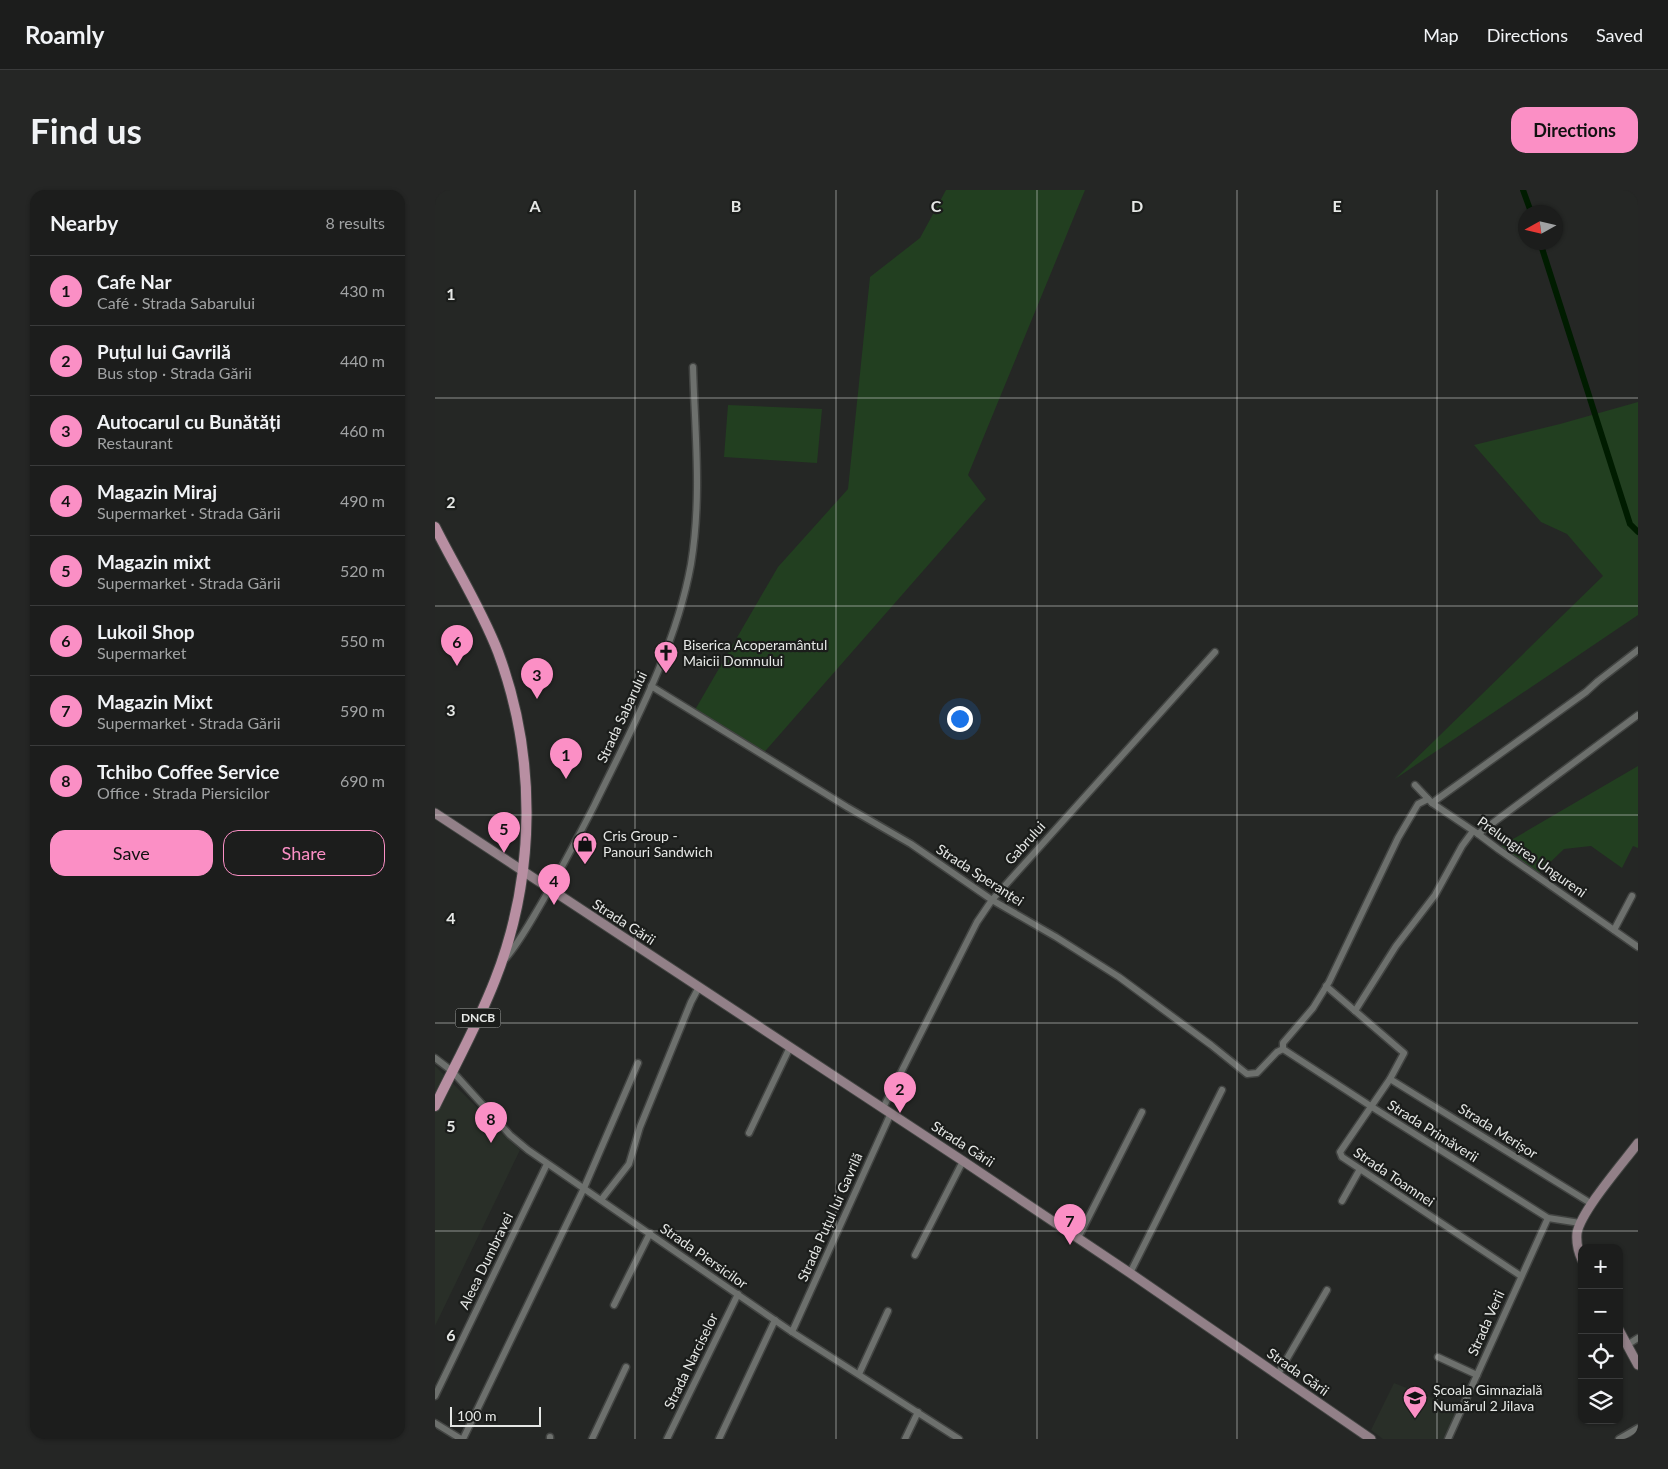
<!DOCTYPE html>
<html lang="en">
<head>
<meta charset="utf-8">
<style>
  :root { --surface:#1c1d1c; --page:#252625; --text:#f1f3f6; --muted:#a0a2a3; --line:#3a3b3b; --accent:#fb8fc5 }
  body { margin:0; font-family:Lato,sans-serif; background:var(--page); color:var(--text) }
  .controls { position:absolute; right:15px; bottom:15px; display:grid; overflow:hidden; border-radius:10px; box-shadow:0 1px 4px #0004 }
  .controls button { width:45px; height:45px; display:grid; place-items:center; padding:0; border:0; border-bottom:1px solid var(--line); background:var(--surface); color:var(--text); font:25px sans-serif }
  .compass { position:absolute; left:1083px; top:15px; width:45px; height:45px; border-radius:50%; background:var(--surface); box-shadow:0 1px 4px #0004; rotate:262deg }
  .scale { position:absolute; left:15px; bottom:12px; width:91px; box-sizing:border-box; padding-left:5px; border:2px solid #e6e8e6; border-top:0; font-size:14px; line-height:18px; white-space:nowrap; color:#e6e8e6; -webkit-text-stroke:4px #1b1d1b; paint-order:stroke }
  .you { position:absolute; left:524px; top:528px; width:18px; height:18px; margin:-12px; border:4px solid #fff; border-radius:50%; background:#1a73e8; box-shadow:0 0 0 8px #1a73e833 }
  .badge { display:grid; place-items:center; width:32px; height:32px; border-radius:50%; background:var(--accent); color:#111; font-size:16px; font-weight:700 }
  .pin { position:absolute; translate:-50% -41px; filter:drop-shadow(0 1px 2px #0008) }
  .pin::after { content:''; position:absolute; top:26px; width:18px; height:15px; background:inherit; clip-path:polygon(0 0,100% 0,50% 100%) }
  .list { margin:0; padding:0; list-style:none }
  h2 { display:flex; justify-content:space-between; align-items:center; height:65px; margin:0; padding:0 20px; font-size:21px }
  h2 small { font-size:16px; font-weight:400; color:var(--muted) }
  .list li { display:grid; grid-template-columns:32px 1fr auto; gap:15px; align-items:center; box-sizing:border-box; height:70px; padding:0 20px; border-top:1px solid var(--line) }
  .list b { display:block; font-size:19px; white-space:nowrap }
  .list p { margin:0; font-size:16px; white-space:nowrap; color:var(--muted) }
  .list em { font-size:16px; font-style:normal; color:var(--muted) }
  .actions { display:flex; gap:10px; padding:15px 20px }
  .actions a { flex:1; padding:11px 0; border:1px solid var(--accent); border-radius:15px; text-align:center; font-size:18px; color:var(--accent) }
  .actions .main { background:var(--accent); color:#111 }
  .icon { flex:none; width:28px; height:28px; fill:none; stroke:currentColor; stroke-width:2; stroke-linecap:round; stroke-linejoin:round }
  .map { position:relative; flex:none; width:1203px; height:1249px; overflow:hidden; border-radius:15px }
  header { display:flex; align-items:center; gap:30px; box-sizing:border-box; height:70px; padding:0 25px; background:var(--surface); border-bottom:1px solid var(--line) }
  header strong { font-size:24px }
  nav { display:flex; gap:28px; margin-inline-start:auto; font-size:18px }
  .intro { display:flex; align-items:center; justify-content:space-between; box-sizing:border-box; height:120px; padding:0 30px }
  h1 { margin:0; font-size:35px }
  .button { padding:12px 22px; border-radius:15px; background:var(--accent); color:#111; font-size:18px; font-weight:700 }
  main { display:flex; gap:30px; padding:0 30px }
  aside { flex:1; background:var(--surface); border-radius:15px; box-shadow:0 1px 4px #0004 }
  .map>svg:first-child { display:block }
</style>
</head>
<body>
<header>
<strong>Roamly</strong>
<nav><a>Map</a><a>Directions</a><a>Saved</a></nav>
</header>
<div class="intro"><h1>Find us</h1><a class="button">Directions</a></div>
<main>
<aside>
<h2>Nearby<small>8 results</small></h2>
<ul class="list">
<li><span class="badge">1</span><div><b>Cafe Nar</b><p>Café · Strada Sabarului</p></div><em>430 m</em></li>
<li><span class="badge">2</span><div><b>Puțul lui Gavrilă</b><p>Bus stop · Strada Gării</p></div><em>440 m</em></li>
<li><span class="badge">3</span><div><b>Autocarul cu Bunătăți</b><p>Restaurant</p></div><em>460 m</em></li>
<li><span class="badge">4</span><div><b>Magazin Miraj</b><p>Supermarket · Strada Gării</p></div><em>490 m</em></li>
<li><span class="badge">5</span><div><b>Magazin mixt</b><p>Supermarket · Strada Gării</p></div><em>520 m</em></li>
<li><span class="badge">6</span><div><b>Lukoil Shop</b><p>Supermarket</p></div><em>550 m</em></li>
<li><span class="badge">7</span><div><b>Magazin Mixt</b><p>Supermarket · Strada Gării</p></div><em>590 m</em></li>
<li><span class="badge">8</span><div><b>Tchibo Coffee Service</b><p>Office · Strada Piersicilor</p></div><em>690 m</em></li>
</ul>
<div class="actions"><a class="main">Save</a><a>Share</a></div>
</aside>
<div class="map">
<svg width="1203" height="1249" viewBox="0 0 1203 1249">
  <rect width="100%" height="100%" fill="#252725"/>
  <g fill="#292f28">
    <path d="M 0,876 L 85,960 L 0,1136 Z"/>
    <path d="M 959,1193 L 1023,1218 L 1010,1249 L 948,1249 L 936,1240 Z"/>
  </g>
  <g fill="#223f20">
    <path d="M 511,0 L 650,0 L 533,285 L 551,309 L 326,566 L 257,525 L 343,377 L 413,299 L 435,87 L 485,48 Z"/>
    <path d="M 1203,212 L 1203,425 L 960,589 L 1168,386 L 1132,344 L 1106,332 L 1039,255 L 1125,234 Z"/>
    <path d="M 293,215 L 387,219 L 382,273 L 289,267 Z"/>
    <path d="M 1203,576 L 1203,658 L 1198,656 L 1187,678 L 1156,656 L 1129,659 L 1103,684 L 1066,656 Z"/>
  </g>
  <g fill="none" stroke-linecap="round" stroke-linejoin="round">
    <g stroke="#001c00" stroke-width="6">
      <path d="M 1088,0 L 1096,22"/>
      <path d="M 1105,52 L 1195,334 L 1203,342"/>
    </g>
    <defs>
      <g id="street">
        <path d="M 216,496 L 412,617 L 476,654 L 557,710 L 621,747 L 684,787 L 776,855 L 812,884 L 822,883 L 842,862 L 848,859"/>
        <path d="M 980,595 L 997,613 L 1043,644 L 1063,659 L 1203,757"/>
        <path d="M 993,609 L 983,614 L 963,648 L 894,792 L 878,818 L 848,853 L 848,859 L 937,917 L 1113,1028 L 1145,1033"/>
        <path d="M 997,613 L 1151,502 L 1163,491 L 1203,460"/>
        <path d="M 1043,644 L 1203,525"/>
        <path d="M 1179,740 L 1197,706"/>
        <path d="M 70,769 C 83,754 93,736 103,719 C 123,685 141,651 159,616 C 196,540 241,458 256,374 C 267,306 260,245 258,177"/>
        <path d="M 891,796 L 969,863 L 955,889 L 905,962 L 907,967 L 1086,1086"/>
        <path d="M 920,821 L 961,756 L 1000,705 L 1027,656 L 1038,641"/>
        <path d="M 0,868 L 17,881 L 75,945 L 93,960 L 357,1142 L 524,1249"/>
        <path d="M 955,889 L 1157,1014"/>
        <path d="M 448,918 L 542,732 L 557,710 L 780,462"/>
        <path d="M 314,943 L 355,857"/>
        <path d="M 166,1010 L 194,974 L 205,937 L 256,812 L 264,797"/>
        <path d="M 907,1011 L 925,979"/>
        <path d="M 643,1048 L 707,922"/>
        <path d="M 480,1065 L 528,971"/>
        <path d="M 695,1083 L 787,900"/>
        <path d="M 179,1115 L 215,1043"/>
        <path d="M 357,1142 L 456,923"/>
        <path d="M 1192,1155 L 1203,1148"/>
        <path d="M 1003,1167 L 1042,1185"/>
        <path d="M 424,1184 L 453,1121"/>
        <path d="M 843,1184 L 892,1100"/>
        <path d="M 0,1206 L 112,974"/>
        <path d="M 0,1233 L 26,1249"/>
        <path d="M 28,1249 L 149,998 L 203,873"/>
        <path d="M 115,1249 L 115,1247"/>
        <path d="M 157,1249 L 191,1177"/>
        <path d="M 232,1249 L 303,1104"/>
        <path d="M 284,1249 L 340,1130"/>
        <path d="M 470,1249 L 483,1222"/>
        <path d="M 1013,1249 L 1113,1028"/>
        <path d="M 1184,1249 L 1203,1238"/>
      </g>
      <g id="secondary">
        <path d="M 0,623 L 528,971 L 695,1083 L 936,1249"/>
        <path d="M 1147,1070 C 1143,1061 1141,1053 1142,1043 C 1146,1021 1188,973 1203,953"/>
        <path d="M 1184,1140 L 1203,1175"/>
      </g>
      <path id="primary" d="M 0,337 C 21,379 46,418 63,462 C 102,567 101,686 60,790 C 43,834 20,875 0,916"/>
    </defs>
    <use href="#street" stroke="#424442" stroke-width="9"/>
    <use href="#secondary" stroke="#424442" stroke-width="11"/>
    <use href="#primary" stroke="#424442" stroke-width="12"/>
    <use href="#street" stroke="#6d706d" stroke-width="6"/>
    <use href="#secondary" stroke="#928088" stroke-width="9"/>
    <use href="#primary" stroke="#b88fa2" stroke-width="10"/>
  </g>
  <path fill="none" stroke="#e6e8e6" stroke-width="1" stroke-opacity="0.55" d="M 200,0 L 200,1249M 401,0 L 401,1249M 602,0 L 602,1249M 802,0 L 802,1249M 1002,0 L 1002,1249M 0,208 L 1203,208M 0,416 L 1203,416M 0,625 L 1203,625M 0,833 L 1203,833M 0,1041 L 1203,1041"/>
  <defs>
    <symbol id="church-pin" viewBox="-11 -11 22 30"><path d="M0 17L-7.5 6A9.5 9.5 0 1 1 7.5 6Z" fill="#fb8fc5" stroke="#1b1d1b"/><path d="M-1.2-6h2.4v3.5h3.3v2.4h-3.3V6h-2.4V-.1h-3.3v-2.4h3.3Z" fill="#111"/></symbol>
    <symbol id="shop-pin" viewBox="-11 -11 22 30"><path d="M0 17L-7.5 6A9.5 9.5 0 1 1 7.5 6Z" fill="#fb8fc5" stroke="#1b1d1b"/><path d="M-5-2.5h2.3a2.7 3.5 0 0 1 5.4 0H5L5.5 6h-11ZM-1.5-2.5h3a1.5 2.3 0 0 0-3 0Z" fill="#111"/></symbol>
    <symbol id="school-pin" viewBox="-11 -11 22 30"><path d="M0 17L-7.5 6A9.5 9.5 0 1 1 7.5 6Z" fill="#fb8fc5" stroke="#1b1d1b"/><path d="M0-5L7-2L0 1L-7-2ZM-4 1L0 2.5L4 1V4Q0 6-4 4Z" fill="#111"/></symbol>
  </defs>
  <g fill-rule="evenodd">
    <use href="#church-pin" x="217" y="449" width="28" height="38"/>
    <use href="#shop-pin" x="136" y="640" width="28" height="38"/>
    <use href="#school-pin" x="966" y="1194" width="28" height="38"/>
  </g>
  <g text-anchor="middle" stroke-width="4.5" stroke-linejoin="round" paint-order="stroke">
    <rect fill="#1b1d1b" stroke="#a9aba9" stroke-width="1" x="20.5" y="818.5" width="45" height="19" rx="4"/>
    <g font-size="12" font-weight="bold" fill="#e6e8e6">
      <text x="43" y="832">DNCB</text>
    </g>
    <g font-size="14" fill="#e6e8e6" stroke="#1b1d1b" text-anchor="start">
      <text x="248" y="460">Biserica Acoperamântul<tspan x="248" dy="16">Maicii Domnului</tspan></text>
      <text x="168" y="651">Cris Group -<tspan x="168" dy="16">Panouri Sandwich</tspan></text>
      <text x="998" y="1205">Școala Gimnazială<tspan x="998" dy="16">Numărul 2 Jilava</tspan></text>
    </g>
    <g font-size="14" fill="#e6e8e6" stroke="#1b1d1b">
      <text transform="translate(187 527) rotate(-65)" y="5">Strada Sabarului</text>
      <text transform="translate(590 653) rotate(-48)" y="5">Gabrului</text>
      <text transform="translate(1097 667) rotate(35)" y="5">Prelungirea Ungureni</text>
      <text transform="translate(545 685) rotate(33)" y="5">Strada Speranței</text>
      <text transform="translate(189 732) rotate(33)" y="5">Strada Gării</text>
      <text transform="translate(998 941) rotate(32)" y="5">Strada Primăverii</text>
      <text transform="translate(1063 941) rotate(32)" y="5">Strada Merișor</text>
      <text transform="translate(528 954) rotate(33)" y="5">Strada Gării</text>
      <text transform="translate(959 987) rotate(34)" y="5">Strada Toamnei</text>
      <text transform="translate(395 1027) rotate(-66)" y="5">Strada Puțul lui Gavrilă</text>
      <text transform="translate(269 1066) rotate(35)" y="5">Strada Piersicilor</text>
      <text transform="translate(51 1071) rotate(-64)" y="5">Aleea Dumbravei</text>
      <text transform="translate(1051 1133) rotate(-66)" y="5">Strada Verii</text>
      <text transform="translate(256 1171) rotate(-64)" y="5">Strada Narciselor</text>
      <text transform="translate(863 1182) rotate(35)" y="5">Strada Gării</text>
    </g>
  </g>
  <g font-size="16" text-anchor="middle" font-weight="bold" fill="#e6e8e6" stroke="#1b1d1b" stroke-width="4.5" stroke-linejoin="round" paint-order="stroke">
    <text x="100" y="22">A</text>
    <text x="301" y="22">B</text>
    <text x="501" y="22">C</text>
    <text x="702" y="22">D</text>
    <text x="902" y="22">E</text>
    <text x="16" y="110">1</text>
    <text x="16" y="318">2</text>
    <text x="16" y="526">3</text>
    <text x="16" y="734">4</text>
    <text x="16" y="942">5</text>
    <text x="16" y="1151">6</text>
  </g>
</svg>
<div class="controls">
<button>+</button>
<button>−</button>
<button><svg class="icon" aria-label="locate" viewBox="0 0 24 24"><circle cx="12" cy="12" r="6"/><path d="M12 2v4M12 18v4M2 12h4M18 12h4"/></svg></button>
<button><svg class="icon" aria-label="layers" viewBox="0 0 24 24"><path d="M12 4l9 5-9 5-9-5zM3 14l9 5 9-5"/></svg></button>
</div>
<svg class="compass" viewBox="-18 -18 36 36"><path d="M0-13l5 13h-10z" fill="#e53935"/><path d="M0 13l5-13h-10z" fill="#a0a2a3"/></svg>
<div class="scale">100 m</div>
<div class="you"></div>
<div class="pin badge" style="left:131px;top:589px">1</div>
<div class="pin badge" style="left:465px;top:923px">2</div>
<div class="pin badge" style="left:102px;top:509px">3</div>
<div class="pin badge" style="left:119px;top:715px">4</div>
<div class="pin badge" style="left:69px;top:663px">5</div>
<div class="pin badge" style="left:22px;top:476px">6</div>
<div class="pin badge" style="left:635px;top:1055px">7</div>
<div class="pin badge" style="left:56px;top:953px">8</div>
</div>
</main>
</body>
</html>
